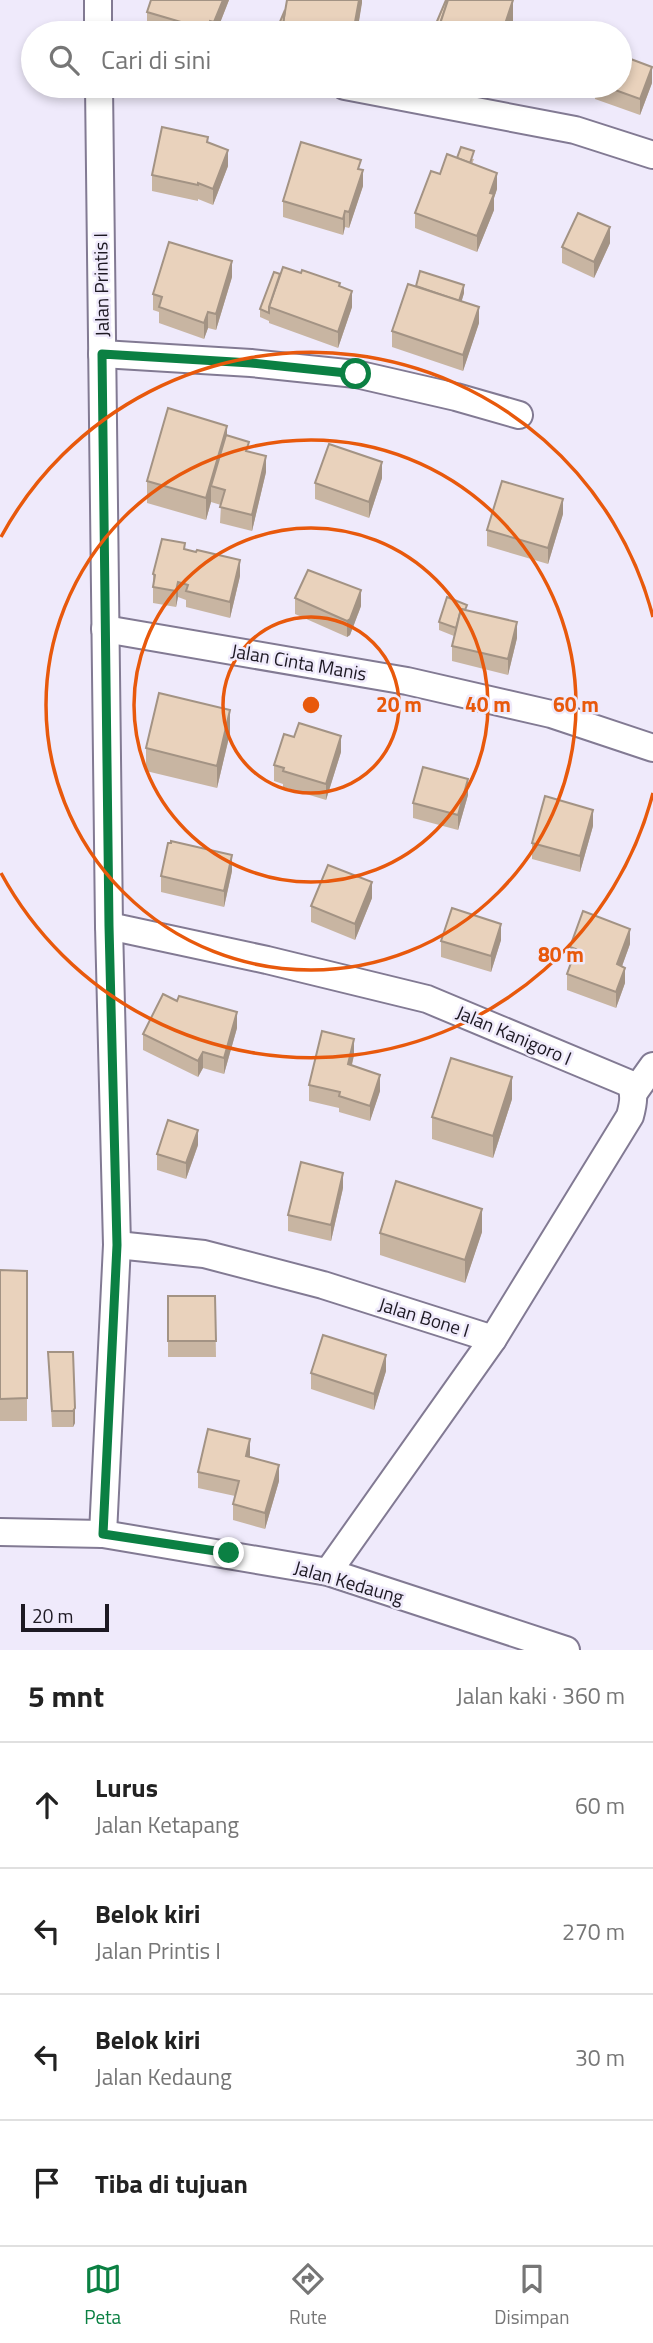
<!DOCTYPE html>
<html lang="id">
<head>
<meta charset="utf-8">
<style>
  :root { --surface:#fff; --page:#f6f6f6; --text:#222; --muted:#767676; --line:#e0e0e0; --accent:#0b8043 }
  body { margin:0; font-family:"Titillium Web",sans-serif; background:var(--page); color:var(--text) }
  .scale { position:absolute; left:21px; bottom:18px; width:88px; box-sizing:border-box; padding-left:7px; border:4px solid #1d1923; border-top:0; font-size:19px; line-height:24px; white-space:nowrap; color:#1d1923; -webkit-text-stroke:5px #efeafb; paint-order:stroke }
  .stop { position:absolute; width:21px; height:21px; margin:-16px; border:5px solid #0b8043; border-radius:50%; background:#fff }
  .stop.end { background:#0b8043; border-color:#fff; box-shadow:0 2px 7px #0008 }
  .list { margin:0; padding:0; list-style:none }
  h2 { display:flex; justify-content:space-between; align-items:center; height:91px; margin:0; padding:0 28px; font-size:30px }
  h2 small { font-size:23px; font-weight:400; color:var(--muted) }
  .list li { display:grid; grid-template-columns:46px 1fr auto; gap:21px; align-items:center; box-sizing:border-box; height:126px; padding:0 28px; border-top:2px solid var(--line) }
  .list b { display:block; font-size:26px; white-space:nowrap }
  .list p { margin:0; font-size:23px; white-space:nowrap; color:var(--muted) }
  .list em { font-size:23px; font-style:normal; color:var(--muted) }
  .icon { flex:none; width:38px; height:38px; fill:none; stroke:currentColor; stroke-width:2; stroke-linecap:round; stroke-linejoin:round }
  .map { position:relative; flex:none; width:653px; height:1650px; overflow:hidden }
  .search { position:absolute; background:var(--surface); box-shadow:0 4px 10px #0003; left:21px; right:21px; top:21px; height:77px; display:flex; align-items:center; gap:18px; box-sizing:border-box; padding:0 24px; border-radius:38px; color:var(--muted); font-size:26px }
  .sheet { height:595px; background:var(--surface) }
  nav { display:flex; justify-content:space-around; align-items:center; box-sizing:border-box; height:98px; border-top:2px solid var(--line); background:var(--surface); font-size:19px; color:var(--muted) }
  nav a { display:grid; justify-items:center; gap:4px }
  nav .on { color:var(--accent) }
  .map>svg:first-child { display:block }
</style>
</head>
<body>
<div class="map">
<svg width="653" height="1650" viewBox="0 0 653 1650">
  <rect width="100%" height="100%" fill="#efeafb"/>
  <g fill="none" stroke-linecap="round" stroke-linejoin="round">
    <defs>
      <g id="minor">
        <path d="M 98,0 L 98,33"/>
        <path d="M 99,86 L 109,926 L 117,1245 L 103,1534"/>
        <path d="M 345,86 L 575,130 L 653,155"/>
        <path d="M 102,354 L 251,363 L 356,374 L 456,397 L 519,415"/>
        <path d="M 105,629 L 407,681 L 551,714 L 653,748"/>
        <path d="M 109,926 L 267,960 L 427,999 L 628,1083 C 636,1091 633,1105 630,1116 L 493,1339 L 328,1572"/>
        <path d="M 633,1094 L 653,1066"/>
        <path d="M 117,1245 L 204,1254 L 323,1285 L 493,1339"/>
        <path d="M 0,1532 L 103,1534 L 328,1572 L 566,1650"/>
      </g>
    </defs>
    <use href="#minor" stroke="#827a93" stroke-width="30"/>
    <use href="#minor" stroke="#fff" stroke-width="26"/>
  </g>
  <g fill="#c8b5a2">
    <path d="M 229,0 L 216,33 L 166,33 L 147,27 L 147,12 Z"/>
    <path d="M 362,0 L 357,33 L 279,33 L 279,24 Z"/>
    <path d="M 652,83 L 640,115 L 595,99 L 595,86 L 620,86 Z"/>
    <path d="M 208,142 L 228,166 L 213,205 L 198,199 L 198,201 L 152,191 L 152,175 Z"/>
    <path d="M 457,158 L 474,159 L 472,164 L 497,189 L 494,198 L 494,210 L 477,252 L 415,228 L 415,213 L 440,174 Z"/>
    <path d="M 361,170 L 363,186 L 349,228 L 345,227 L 343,235 L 283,217 L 283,201 Z"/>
    <path d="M 610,243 L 594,278 L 562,263 L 562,247 Z"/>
    <path d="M 280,274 L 340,287 L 352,307 L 338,348 L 269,323 L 269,321 L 260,317 L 260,309 Z"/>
    <path d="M 232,277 L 216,330 L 208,328 L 204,339 L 159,323 L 159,312 L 153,310 L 153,294 Z"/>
    <path d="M 416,286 L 464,293 L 461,302 L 479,323 L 463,371 L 392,347 L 392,331 Z"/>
    <path d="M 227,435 L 249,452 L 266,472 L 252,531 L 220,523 L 221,505 L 211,502 L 206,520 L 147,503 L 147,481 Z"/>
    <path d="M 382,478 L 369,518 L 315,499 L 315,483 Z"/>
    <path d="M 563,514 L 548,564 L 487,546 L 487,530 Z"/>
    <path d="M 185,549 L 240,576 L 230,618 L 186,607 L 186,600 L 178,597 L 176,607 L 153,603 L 153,574 Z"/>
    <path d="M 295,598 L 361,606 L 350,635 L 347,637 L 295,614 Z"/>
    <path d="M 467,610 L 517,638 L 508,675 L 452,661 L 452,646 L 454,636 L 439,630 L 439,622 Z"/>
    <path d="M 230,733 L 217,788 L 146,771 L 146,748 Z"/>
    <path d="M 341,752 L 326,800 L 283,787 L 283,784 L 274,781 L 274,765 Z"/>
    <path d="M 468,795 L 458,830 L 413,818 L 413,803 Z"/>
    <path d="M 593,826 L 580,872 L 532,859 L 532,843 Z"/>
    <path d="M 232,871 L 224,907 L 161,892 L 161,876 Z"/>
    <path d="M 372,898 L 355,940 L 311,922 L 311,906 Z"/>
    <path d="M 501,940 L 491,972 L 441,957 L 441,941 Z"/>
    <path d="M 630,944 L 622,966 L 625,983 L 616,1008 L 567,990 L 567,974 L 570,963 L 570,947 Z"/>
    <path d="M 237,1028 L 224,1074 L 203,1068 L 198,1077 L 143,1050 L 143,1034 Z"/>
    <path d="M 354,1055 L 352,1065 L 380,1091 L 370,1121 L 339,1112 L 339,1108 L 309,1101 L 309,1085 Z"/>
    <path d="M 512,1099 L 493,1158 L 432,1139 L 432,1117 Z"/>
    <path d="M 198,1145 L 186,1179 L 157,1170 L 157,1154 Z"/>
    <path d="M 343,1188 L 331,1241 L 288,1231 L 288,1215 Z"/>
    <path d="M 482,1232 L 465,1283 L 380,1255 L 380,1233 Z"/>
    <path d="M 0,1270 L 27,1271 L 27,1421 L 0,1421 Z"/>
    <path d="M 168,1296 L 215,1296 L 216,1357 L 168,1357 Z"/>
    <path d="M 48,1352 L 73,1352 L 75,1423 L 73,1427 L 52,1427 Z"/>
    <path d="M 386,1371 L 374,1410 L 311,1389 L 311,1373 Z"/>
    <path d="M 250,1455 L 249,1457 L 279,1481 L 265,1529 L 233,1520 L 233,1504 L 235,1496 L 198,1488 L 198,1472 Z"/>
  </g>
  <g fill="#a39384">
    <path d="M 223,0 L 229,0 L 216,33 L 214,33 L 214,22 Z"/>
    <path d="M 359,0 L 362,0 L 362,3 L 357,33 L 353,33 Z"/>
    <path d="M 513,0 L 513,21 L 509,33 L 502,33 Z"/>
    <path d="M 210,21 L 210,33 L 208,33 L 208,30 Z"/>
    <path d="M 652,67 L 652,83 L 640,115 L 640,99 Z"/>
    <path d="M 228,150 L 228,166 L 213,205 L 213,189 Z"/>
    <path d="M 363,170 L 363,186 L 349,228 L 349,212 Z"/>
    <path d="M 497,173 L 497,189 L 494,198 L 494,210 L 477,252 L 477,236 L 490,193 Z"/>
    <path d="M 345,211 L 345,227 L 343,235 L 343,219 Z"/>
    <path d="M 610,227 L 610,243 L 594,278 L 594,262 Z"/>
    <path d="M 232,261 L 232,277 L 216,330 L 216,314 Z"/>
    <path d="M 464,285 L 464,293 L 458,314 L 458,305 Z"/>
    <path d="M 352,291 L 352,307 L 338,348 L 338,332 Z"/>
    <path d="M 479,307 L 479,323 L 463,371 L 463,355 Z"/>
    <path d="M 208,312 L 208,328 L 204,339 L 204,323 Z"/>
    <path d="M 227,426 L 227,448 L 211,486 L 211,502 L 206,520 L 206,498 Z"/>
    <path d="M 266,456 L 266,472 L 252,531 L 252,515 Z"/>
    <path d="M 382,462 L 382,478 L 369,518 L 369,502 Z"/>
    <path d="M 563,499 L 563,514 L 548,564 L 548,548 Z"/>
    <path d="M 240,560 L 240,576 L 230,618 L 230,602 Z"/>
    <path d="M 178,582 L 178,597 L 176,607 L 176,591 Z"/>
    <path d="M 361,590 L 361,606 L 350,635 L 347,637 L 347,621 Z"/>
    <path d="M 517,622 L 517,638 L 508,675 L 508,659 Z"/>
    <path d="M 230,710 L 230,733 L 217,788 L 217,766 Z"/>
    <path d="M 341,736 L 341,752 L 326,800 L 326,784 Z"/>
    <path d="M 468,779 L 468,795 L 458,830 L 458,815 Z"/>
    <path d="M 593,810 L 593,826 L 580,872 L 580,856 Z"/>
    <path d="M 232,855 L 232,871 L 224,907 L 224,891 Z"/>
    <path d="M 372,882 L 372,898 L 355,940 L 355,924 Z"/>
    <path d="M 501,924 L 501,940 L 491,972 L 491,956 Z"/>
    <path d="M 630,929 L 630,944 L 617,980 L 617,964 Z"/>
    <path d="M 625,968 L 625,983 L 616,1008 L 616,992 Z"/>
    <path d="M 237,1012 L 237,1028 L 224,1074 L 224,1058 Z"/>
    <path d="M 354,1039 L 354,1055 L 348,1080 L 348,1064 Z"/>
    <path d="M 203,1052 L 203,1068 L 198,1077 L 198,1061 Z"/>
    <path d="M 380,1075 L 380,1091 L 370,1121 L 370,1106 Z"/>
    <path d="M 512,1077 L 512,1099 L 493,1158 L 493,1136 Z"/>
    <path d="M 198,1130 L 198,1145 L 186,1179 L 186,1163 Z"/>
    <path d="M 343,1173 L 343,1188 L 331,1241 L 331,1225 Z"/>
    <path d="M 482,1209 L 482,1232 L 465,1283 L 465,1260 Z"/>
    <path d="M 386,1355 L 386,1371 L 374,1410 L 374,1394 Z"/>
    <path d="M 75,1408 L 75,1423 L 73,1427 L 73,1411 Z"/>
    <path d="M 250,1439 L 250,1455 L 246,1472 L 246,1456 Z"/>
    <path d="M 279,1465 L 279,1481 L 265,1529 L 265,1513 Z"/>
  </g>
  <g fill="#e9d2bc" stroke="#a39384" stroke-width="2">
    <path d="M 151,0 L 223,0 L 214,22 L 210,21 L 208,30 L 147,12 Z"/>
    <path d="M 287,0 L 359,0 L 353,33 L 303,33 L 282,29 Z"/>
    <path d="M 446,0 L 448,0 L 437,33 L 432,33 Z"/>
    <path d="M 448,0 L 513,0 L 502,33 L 437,33 Z"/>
    <path d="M 285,10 L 283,25 L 279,24 Z"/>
    <path d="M 620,55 L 652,67 L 640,99 L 604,86 L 620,86 Z"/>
    <path d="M 162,127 L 208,137 L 207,142 L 228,150 L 213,189 L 198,183 L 198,185 L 152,175 Z"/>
    <path d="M 301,142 L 361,160 L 358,169 L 363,170 L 349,212 L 345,211 L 343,219 L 283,201 Z"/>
    <path d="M 461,147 L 474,151 L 470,163 L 457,158 Z"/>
    <path d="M 447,154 L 497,173 L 490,193 L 494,194 L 477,236 L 415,213 L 431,171 L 440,174 Z"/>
    <path d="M 578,213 L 610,227 L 594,262 L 562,247 Z"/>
    <path d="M 169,242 L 232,261 L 216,314 L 208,312 L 204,323 L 159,307 L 162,297 L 153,294 Z"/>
    <path d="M 283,267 L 301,273 L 302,270 L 340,283 L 339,286 L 352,291 L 338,332 L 269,307 Z"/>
    <path d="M 420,271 L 464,285 L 459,301 L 416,286 Z"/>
    <path d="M 274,272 L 280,274 L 269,307 L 269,313 L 260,309 Z"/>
    <path d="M 408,284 L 479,307 L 463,355 L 392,331 Z"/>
    <path d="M 168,408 L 227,426 L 206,498 L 147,481 Z"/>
    <path d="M 226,435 L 249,442 L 246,451 L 266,456 L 252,515 L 220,507 L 225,490 L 211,486 Z"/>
    <path d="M 329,444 L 382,462 L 369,502 L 315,483 Z"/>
    <path d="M 502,481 L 563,499 L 548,548 L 487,530 Z"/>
    <path d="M 162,539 L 185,543 L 184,549 L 196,552 L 197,550 L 240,560 L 230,602 L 186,591 L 188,585 L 178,582 L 176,591 L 153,587 L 155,575 L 153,574 Z"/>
    <path d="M 308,570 L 361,590 L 350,619 L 347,621 L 295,598 Z"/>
    <path d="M 447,597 L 467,605 L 465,610 L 461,609 L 456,628 L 439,622 Z"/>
    <path d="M 461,609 L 517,622 L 508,659 L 452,646 Z"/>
    <path d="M 159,693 L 230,710 L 217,766 L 146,748 Z"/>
    <path d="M 299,723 L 341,736 L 326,784 L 283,771 L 284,768 L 274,765 L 284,734 L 294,737 Z"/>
    <path d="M 423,767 L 468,779 L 458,815 L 413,803 Z"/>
    <path d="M 545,796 L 593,810 L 580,856 L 532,843 Z"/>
    <path d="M 171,841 L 232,855 L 224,891 L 161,876 L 168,843 L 171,843 Z"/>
    <path d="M 328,865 L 372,882 L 355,924 L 311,906 Z"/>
    <path d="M 452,908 L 501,924 L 491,956 L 441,941 Z"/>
    <path d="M 583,911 L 630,929 L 617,964 L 625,968 L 616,992 L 567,974 L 576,949 L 570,947 Z"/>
    <path d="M 163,994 L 177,1001 L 179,996 L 237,1012 L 224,1058 L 203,1052 L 198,1061 L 143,1034 Z"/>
    <path d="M 322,1031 L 354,1039 L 348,1064 L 380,1075 L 370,1106 L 339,1096 L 340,1092 L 309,1085 Z"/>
    <path d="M 451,1058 L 512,1077 L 493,1136 L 432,1117 Z"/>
    <path d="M 168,1120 L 198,1130 L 186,1163 L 157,1154 Z"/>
    <path d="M 301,1162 L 343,1173 L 331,1225 L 288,1215 Z"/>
    <path d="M 396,1181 L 482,1209 L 465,1260 L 380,1233 Z"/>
    <path d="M 0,1270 L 27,1271 L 27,1398 L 0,1399 Z"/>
    <path d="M 168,1296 L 215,1296 L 216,1341 L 168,1341 Z"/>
    <path d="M 323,1335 L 386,1355 L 374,1394 L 311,1373 Z"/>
    <path d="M 48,1352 L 73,1352 L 75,1408 L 73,1411 L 52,1411 Z"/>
    <path d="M 208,1429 L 250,1439 L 246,1456 L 279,1465 L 265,1513 L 233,1504 L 239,1481 L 198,1472 Z"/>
  </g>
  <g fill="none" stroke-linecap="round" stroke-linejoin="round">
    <path stroke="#0b8043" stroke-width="9" d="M 229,1553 L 103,1534 L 117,1245 L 109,926 L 102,354 L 251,363 L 356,374"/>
  </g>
  <g fill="none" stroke="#e8590c" stroke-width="3.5">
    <circle cx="311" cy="705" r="88"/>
    <circle cx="311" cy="705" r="177"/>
    <circle cx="311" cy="705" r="265"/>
    <path d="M653 793A353 353 0 0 1 1 873M1 537A353 353 0 0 1 653 617"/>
  </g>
  <g text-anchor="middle" stroke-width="5" stroke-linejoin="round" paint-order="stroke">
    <g font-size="19" fill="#1d1923" stroke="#efeafb">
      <text transform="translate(101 285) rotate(-91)" y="7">Jalan Printis I</text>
      <text transform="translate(299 662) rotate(10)" y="7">Jalan Cinta Manis</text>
      <text transform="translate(514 1035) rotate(23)" y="7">Jalan Kanigoro I</text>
      <text transform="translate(424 1317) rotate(17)" y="7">Jalan Bone I</text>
      <text transform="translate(349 1582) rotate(16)" y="7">Jalan Kedaung</text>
    </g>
  </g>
  <circle cx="311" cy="705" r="10" fill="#e8590c" stroke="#efeafb" stroke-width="3.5"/>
  <g font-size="21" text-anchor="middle" font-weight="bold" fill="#e8590c" stroke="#efeafb" stroke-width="5" stroke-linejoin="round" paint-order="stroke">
    <text x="399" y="712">20 m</text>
    <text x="488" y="712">40 m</text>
    <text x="576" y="712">60 m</text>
    <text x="561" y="962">80 m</text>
  </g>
</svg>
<div class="scale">20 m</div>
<div class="stop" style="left:356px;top:374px"></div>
<div class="stop end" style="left:229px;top:1553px"></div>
<div class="search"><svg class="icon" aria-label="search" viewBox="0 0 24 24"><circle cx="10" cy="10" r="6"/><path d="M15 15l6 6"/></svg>Cari di sini</div>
</div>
<section class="sheet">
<h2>5 mnt<small>Jalan kaki · 360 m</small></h2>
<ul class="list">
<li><svg class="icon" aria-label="ahead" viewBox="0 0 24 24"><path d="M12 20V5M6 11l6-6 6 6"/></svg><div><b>Lurus</b><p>Jalan Ketapang</p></div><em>60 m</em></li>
<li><svg class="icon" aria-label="left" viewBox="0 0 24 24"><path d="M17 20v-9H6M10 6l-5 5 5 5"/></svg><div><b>Belok kiri</b><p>Jalan Printis I</p></div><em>270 m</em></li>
<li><svg class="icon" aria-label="left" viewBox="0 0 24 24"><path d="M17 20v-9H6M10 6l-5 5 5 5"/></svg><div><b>Belok kiri</b><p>Jalan Kedaung</p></div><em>30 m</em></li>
<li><svg class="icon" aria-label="arrive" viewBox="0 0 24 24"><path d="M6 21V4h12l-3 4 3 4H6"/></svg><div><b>Tiba di tujuan</b></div></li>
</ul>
</section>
<nav>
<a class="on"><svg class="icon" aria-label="map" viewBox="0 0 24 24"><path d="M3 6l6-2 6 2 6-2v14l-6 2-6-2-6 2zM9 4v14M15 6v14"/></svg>Peta</a>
<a><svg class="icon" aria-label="directions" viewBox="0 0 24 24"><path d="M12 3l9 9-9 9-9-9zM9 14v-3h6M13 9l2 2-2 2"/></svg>Rute</a>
<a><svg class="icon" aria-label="saved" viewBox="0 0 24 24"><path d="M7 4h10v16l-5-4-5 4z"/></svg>Disimpan</a>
</nav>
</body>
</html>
